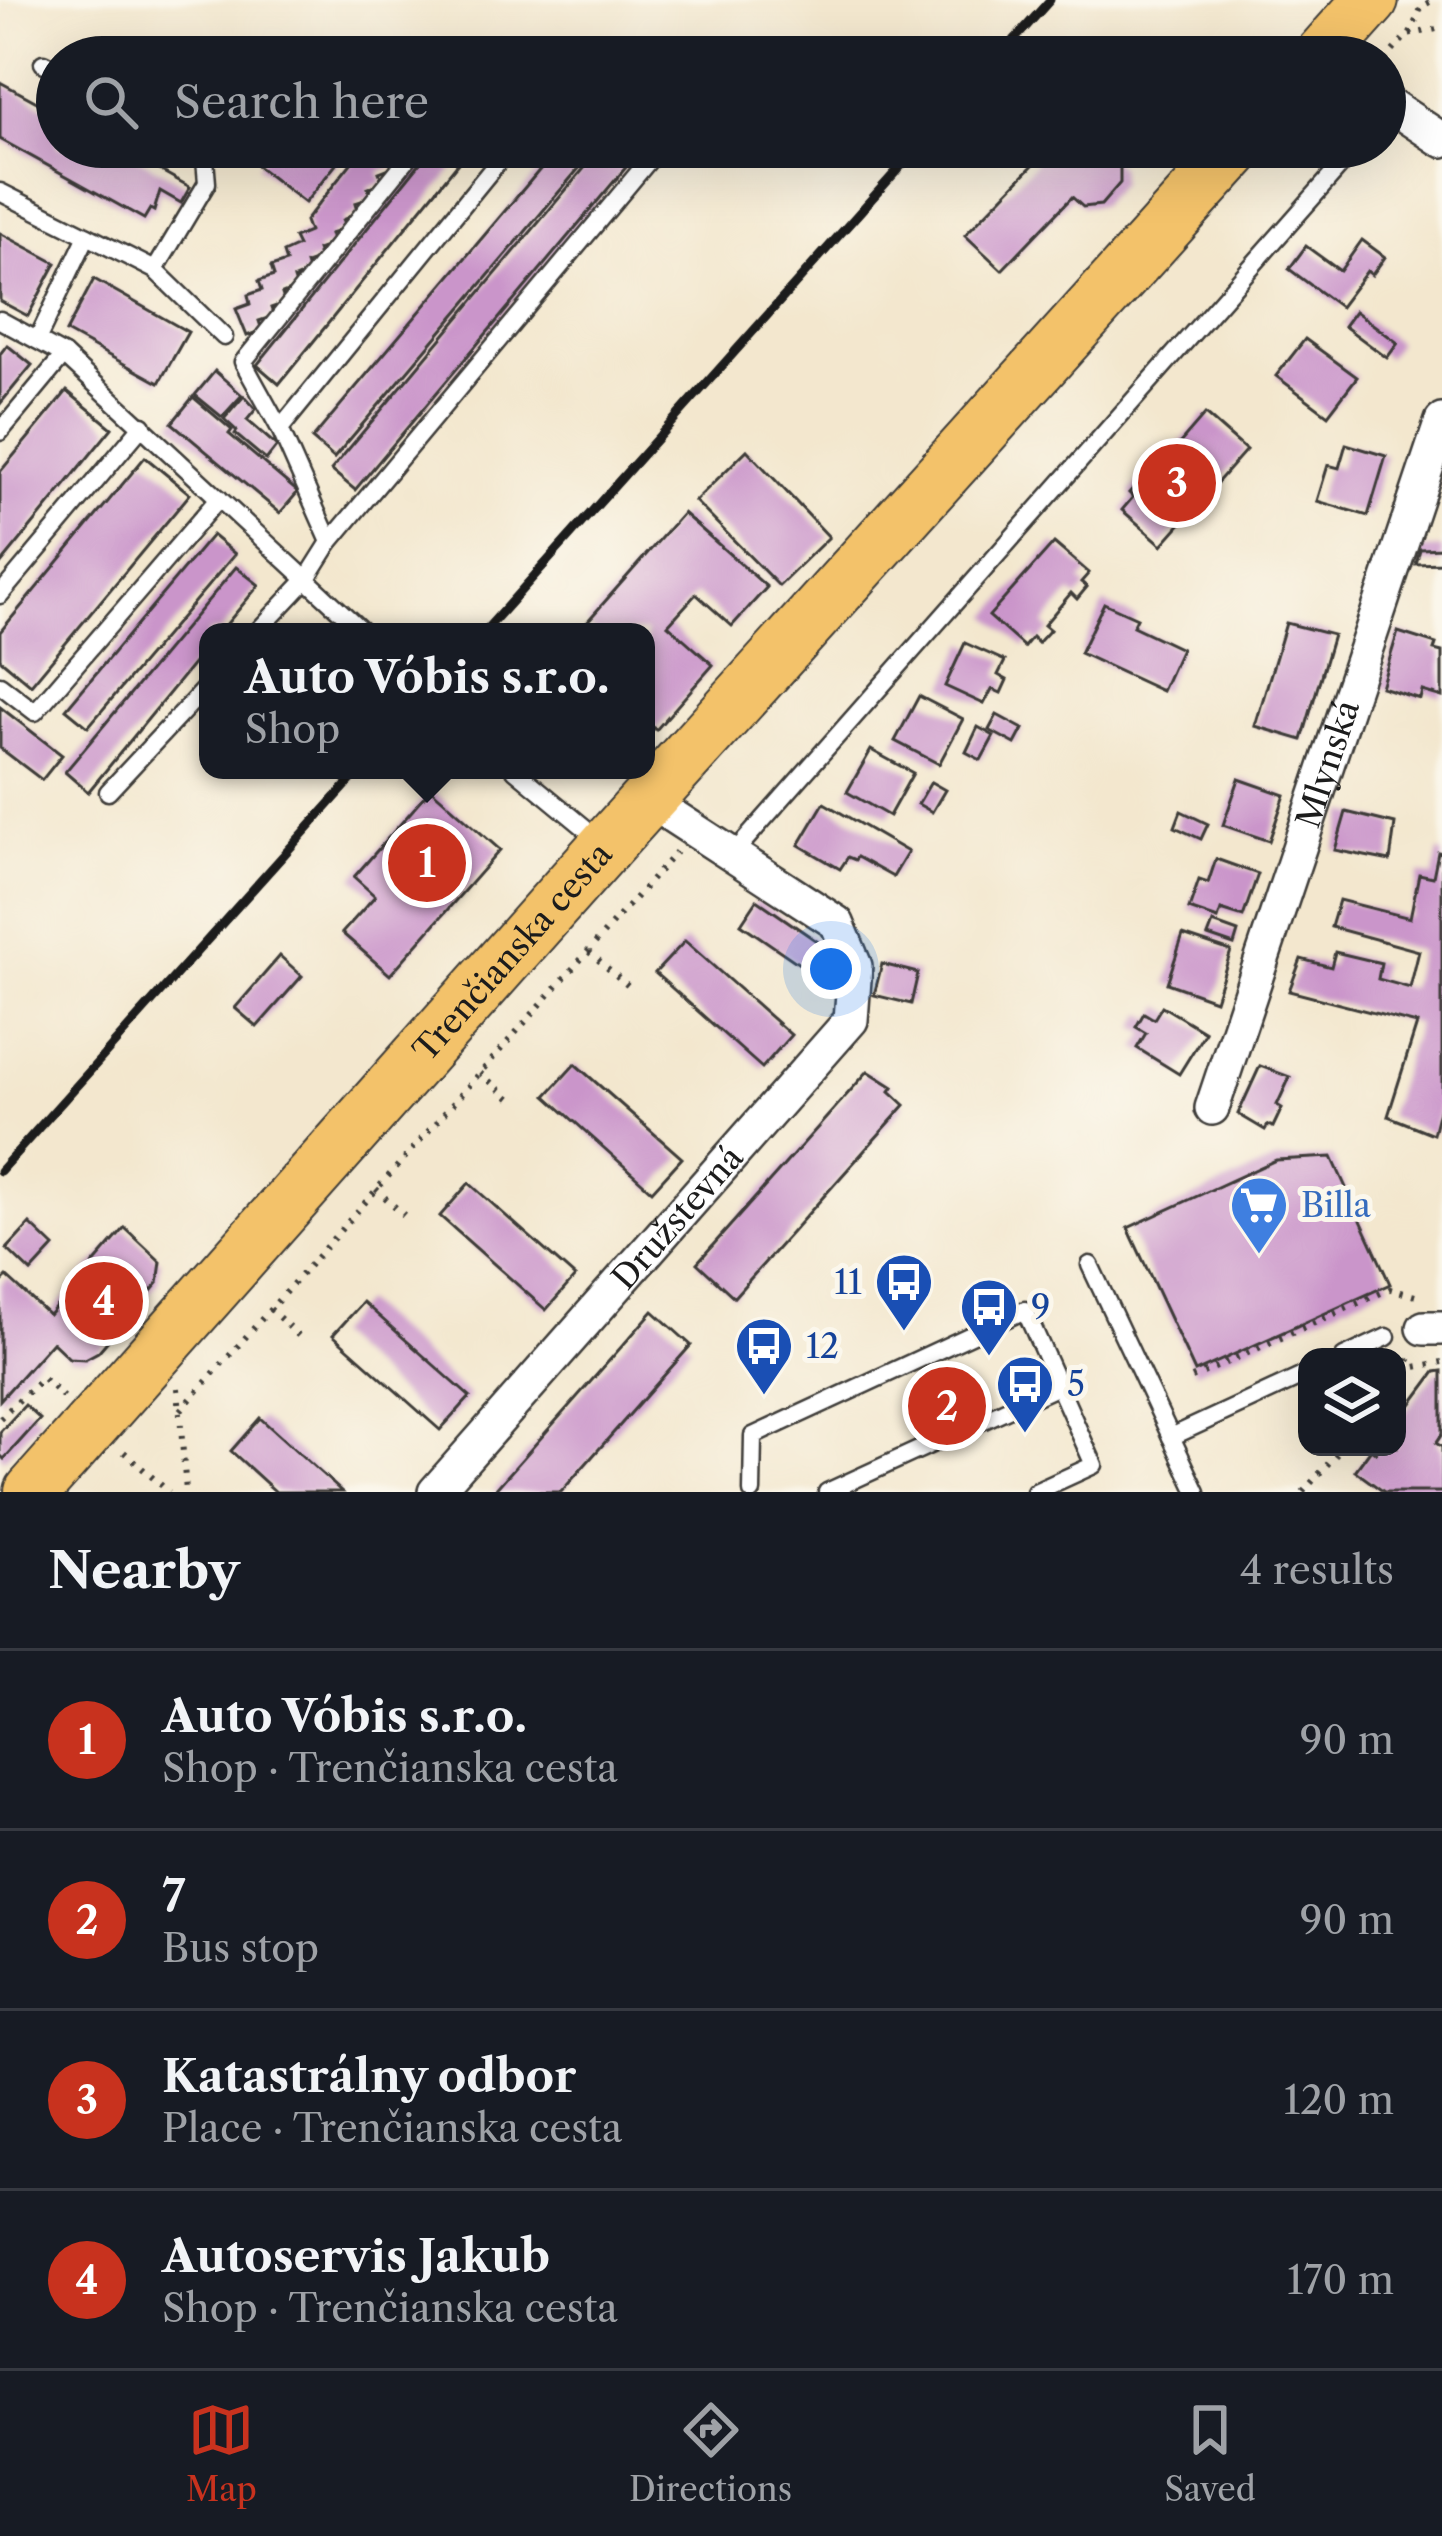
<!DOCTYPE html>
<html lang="en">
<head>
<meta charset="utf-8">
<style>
  :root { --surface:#171b24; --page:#20242c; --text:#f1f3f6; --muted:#9ea1a6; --line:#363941; --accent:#c8321e }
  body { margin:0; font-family:"Libre Caslon Text",serif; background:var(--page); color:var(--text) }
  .controls { position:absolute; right:36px; bottom:36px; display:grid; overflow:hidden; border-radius:24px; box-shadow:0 12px 48px #0002 }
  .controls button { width:108px; height:108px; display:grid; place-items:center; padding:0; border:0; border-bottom:3px solid var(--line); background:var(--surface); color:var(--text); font:60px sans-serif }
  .you { position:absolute; left:831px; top:969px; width:42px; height:42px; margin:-30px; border:9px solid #fff; border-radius:50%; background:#1a73e8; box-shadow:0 0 0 18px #1a73e833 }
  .badge { display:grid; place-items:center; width:78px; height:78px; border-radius:50%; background:var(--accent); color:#fff; font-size:39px; font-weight:700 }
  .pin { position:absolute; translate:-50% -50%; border:6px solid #fff; box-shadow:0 3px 12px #0006 }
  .popup { position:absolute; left:199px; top:623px; width:456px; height:156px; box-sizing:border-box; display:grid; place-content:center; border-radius:24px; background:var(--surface); filter:drop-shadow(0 3px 9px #0005); font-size:39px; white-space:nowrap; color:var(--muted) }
  .popup b { font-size:45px; color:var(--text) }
  .popup::after { content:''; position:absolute; left:50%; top:100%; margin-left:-24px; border:24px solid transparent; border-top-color:var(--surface) }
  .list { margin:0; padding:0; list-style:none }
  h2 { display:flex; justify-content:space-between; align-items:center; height:156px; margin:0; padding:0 48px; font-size:51px }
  h2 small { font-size:39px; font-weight:400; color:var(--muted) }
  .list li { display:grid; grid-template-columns:78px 1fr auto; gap:36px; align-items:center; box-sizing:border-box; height:180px; padding:0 48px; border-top:3px solid var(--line) }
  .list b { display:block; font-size:45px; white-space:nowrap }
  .list p { margin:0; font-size:39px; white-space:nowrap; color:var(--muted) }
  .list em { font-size:39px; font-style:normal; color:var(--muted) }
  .icon { flex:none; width:66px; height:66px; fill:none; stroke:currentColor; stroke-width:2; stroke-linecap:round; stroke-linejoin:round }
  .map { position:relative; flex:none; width:1442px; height:1492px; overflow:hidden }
  .search { position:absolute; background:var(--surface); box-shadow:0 12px 48px #0002; left:36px; right:36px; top:36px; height:132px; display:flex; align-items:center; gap:30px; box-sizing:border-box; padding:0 42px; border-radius:66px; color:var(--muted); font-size:45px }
  .sheet { height:876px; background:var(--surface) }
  nav { display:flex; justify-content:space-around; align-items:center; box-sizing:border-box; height:168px; border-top:3px solid var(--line); background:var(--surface); font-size:33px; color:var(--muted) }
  nav a { display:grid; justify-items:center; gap:6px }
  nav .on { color:var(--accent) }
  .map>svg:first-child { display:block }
</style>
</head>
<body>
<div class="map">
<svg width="1442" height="1492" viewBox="0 0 1442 1492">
  <rect width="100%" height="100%" fill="#fbf7ec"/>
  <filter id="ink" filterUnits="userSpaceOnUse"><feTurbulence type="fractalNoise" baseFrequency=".00833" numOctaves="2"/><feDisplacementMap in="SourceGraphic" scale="24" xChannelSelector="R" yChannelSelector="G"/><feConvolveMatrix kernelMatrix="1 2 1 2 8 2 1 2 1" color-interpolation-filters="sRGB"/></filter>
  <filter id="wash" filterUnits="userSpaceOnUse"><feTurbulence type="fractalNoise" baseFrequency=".004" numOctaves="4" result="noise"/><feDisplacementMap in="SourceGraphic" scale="48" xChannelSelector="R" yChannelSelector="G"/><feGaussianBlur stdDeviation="2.7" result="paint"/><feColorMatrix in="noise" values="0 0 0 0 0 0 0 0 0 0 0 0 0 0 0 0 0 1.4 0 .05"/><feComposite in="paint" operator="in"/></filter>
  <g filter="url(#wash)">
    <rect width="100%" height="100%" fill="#f3e7ce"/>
    <g id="blocks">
      <g fill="#ca95ca">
        <path d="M 0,82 L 57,113 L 57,147 L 118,147 L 190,187 L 181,203 L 160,191 L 154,211 L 150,209 L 144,219 L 0,139 Z"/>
        <path d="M 273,147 L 350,147 L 305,203 L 257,166 Z"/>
        <path d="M 364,147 L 414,147 L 392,156 L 395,166 L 379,172 L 383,182 L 368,188 L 371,198 L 355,203 L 358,213 L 342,220 L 346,229 L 330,234 L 333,244 L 317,250 L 320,259 L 306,264 L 309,273 L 294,279 L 297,288 L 282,294 L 285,303 L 271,308 L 274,316 L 259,321 L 262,330 L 247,336 L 236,309 L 250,304 L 248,295 L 262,290 L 259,281 L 274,276 L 271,267 L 286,262 L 283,253 L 298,246 L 294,238 L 309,232 L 305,221 Z"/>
        <path d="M 433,147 L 471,147 L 279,384 L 257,365 Z"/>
        <path d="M 559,147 L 597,147 L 334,458 L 312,439 Z"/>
        <path d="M 602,147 L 643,147 L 355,490 L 331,470 Z"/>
        <path d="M 1045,147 L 1100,147 L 1120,168 L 1120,183 L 1101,205 L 1083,207 L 1072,197 L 1002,270 L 965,235 L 1036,162 L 1033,160 Z"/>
        <path d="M 0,233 L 56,263 L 28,316 L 0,301 Z"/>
        <path d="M 1362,240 L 1385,257 L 1372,275 L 1367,271 L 1340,307 L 1289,269 L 1306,246 L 1340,271 Z"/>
        <path d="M 94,279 L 188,332 L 159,383 L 66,332 Z"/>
        <path d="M 1355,311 L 1398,343 L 1387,358 L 1344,326 Z"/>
        <path d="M 1305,339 L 1357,377 L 1328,415 L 1276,376 Z"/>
        <path d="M 7,345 L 32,365 L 0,404 L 0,354 Z"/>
        <path d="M 215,371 L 242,395 L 222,417 L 195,395 Z"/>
        <path d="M 67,391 L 112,428 L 0,565 L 0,472 Z"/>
        <path d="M 244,396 L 256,409 L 247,420 L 277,446 L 266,460 L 235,434 L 237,431 L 224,419 Z"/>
        <path d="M 193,397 L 232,430 L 229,434 L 298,492 L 280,513 L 172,423 Z"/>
        <path d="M 1205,414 L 1246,450 L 1162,545 L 1122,510 L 1133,497 L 1129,493 L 1150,469 L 1154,473 Z"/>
        <path d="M 1346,444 L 1386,456 L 1368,516 L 1317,501 L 1328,465 L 1339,468 Z"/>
        <path d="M 747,450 L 829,537 L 779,586 L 695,501 Z"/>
        <path d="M 145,457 L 190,494 L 31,685 L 0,659 L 0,632 Z"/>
        <path d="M 683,513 L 767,587 L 732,626 L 696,594 L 668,625 L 713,665 L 656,730 L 646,722 L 646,632 L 596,632 L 586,623 Z"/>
        <path d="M 212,535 L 235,554 L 88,727 L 66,709 Z"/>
        <path d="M 1054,543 L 1089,573 L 1081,582 L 1087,587 L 1077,599 L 1071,593 L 1044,625 L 1050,630 L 1038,643 L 1032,637 L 1024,647 L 989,616 Z"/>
        <path d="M 1442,548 L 1442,563 L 1416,564 L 1420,549 Z"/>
        <path d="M 236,567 L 259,585 L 220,632 L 208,632 L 208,646 L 88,792 L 65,772 Z"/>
        <path d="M 1104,603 L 1137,618 L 1133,626 L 1181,649 L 1162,691 L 1080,653 Z"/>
        <path d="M 1286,623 L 1333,635 L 1302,740 L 1255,726 Z"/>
        <path d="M 1398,632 L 1436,644 L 1434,650 L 1442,652 L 1442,697 L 1422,691 L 1420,699 L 1381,687 Z"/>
        <path d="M 965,643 L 1005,661 L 998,675 L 1007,680 L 1001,693 L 992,689 L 984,704 L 945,686 Z"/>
        <path d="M 919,696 L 963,719 L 939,764 L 895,741 Z"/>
        <path d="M 0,707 L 62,755 L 42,780 L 0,748 Z"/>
        <path d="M 997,715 L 1023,729 L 1015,744 L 989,730 Z"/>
        <path d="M 978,727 L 994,736 L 981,760 L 966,752 Z"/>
        <path d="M 871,750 L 913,773 L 889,816 L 847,792 Z"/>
        <path d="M 1239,779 L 1285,795 L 1269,841 L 1223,825 Z"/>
        <path d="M 931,782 L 945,790 L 932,812 L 918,804 Z"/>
        <path d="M 431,789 L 500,850 L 390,975 L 342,933 L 375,896 L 354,877 Z"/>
        <path d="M 824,803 L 908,852 L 893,877 L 857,857 L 855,860 L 848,857 L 840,869 L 799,845 Z"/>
        <path d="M 1181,811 L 1208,824 L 1201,839 L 1175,827 Z"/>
        <path d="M 1346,812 L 1395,824 L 1390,861 L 1335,850 Z"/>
        <path d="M 1438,852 L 1442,853 L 1442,1098 L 1433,1134 L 1388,1116 L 1417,1024 L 1289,991 L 1301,959 L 1331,967 L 1335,952 L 1381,963 L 1378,979 L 1410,988 L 1419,951 L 1331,927 L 1339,900 L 1410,918 L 1419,874 L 1433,877 Z"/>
        <path d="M 1216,859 L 1258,874 L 1243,917 L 1221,910 L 1218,919 L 1189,909 L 1199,880 L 1208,883 Z"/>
        <path d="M 757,900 L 818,942 L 802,966 L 741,924 Z"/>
        <path d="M 1213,923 L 1238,932 L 1234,945 L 1208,936 Z"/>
        <path d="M 1183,935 L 1231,951 L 1215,1000 L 1167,983 Z"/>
        <path d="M 685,941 L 791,1035 L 762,1068 L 655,973 Z"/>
        <path d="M 280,956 L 302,976 L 257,1027 L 235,1008 Z"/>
        <path d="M 882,964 L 918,973 L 911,1004 L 874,995 Z"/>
        <path d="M 1162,1006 L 1205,1032 L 1179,1074 L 1137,1048 L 1146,1033 L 1136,1027 L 1144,1013 L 1154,1019 Z"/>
        <path d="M 575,1064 L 682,1158 L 652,1191 L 546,1096 Z"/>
        <path d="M 1260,1066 L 1290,1077 L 1277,1105 L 1282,1108 L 1273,1127 L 1268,1125 L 1265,1130 L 1238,1114 Z"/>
        <path d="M 868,1071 L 893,1087 L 890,1091 L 905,1105 L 734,1297 L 697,1263 Z"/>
        <path d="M 1332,1157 L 1390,1284 L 1195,1372 L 1128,1228 L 1276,1160 Z"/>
        <path d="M 469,1183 L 575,1277 L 546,1310 L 440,1216 Z"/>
        <path d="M 30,1224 L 54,1247 L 31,1272 L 7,1249 Z"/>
        <path d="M 125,1228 L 161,1262 L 158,1283 L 98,1352 L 85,1359 L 69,1358 L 52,1342 L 0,1400 L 0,1284 L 7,1277 L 49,1315 Z"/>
        <path d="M 363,1302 L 470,1397 L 440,1430 L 333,1335 Z"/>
        <path d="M 653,1311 L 691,1345 L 561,1492 L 493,1492 Z"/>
        <path d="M 1442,1371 L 1442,1434 L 1436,1443 L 1442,1447 L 1442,1492 L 1384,1492 L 1355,1471 L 1371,1449 L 1376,1453 L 1379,1447 L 1397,1447 L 1397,1423 L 1435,1372 Z"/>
        <path d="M 25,1405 L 40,1419 L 4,1459 L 0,1455 L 0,1432 Z"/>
        <path d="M 260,1418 L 342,1492 L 276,1492 L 231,1451 Z"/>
      </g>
    </g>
  </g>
  <g filter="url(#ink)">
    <use href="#blocks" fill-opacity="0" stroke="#3c3a37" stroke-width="3"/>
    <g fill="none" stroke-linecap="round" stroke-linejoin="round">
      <defs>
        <g id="lane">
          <path d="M 490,57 L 501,44 L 520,57"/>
          <path d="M 43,63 L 57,70"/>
          <path d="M 0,192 L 155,270 L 224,337"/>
          <path d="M 155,270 L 207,183 L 204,147"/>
          <path d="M 0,320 L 64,355 L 363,632"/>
          <path d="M 37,340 L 87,236"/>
          <path d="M 280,429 L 510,147"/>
          <path d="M 0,432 L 64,355"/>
          <path d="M 330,542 L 280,429 L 243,362 L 417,147"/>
          <path d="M 0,595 L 143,425"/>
          <path d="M 257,632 L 306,580 L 330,542 L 660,147"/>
          <path d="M 0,685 L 35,712 L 219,498"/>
          <path d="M 515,770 L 601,841"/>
          <path d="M 108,792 L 208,685"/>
          <path d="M 732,855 L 1357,147"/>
          <path d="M 1090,1265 L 1197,1492"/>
          <path d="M 1344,1357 L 1387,1337"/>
          <path d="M 1171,1437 L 1307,1374"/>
          <path d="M 752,1492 L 753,1436 L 1025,1310 L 1094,1465 L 1035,1492"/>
          <path d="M 827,1492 L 1058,1386"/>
        </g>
        <g id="street">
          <path d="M 1385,102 L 1442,140"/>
          <path id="s1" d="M 1212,1108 L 1442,421"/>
          <path d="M 1424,1328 L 1442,1328"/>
          <path id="s2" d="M 435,1492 L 851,1020 L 855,966 L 837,923 L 648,800"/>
        </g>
        <g id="primary">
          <path d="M 1320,57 L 1371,0"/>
          <path id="s3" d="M 32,1492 L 606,846 L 1238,147"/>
        </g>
      </defs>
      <use href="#lane" stroke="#3c3a37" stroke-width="21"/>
      <use href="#street" stroke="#3c3a37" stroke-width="38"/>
      <use href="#primary" stroke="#3c3a37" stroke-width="58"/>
      <g stroke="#3c3a37" stroke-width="6" stroke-dasharray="3 9" stroke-linecap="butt">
        <path d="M 1410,34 L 1422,6 L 1434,0"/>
        <path d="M 1385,60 L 1407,35 L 1442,28"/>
        <path d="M 589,952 L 633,990"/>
        <path d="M 480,1073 L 512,1100"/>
        <path d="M 376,1189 L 404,1215"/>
        <path d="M 270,1309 L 302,1339"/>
        <path d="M 1404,1369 L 1442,1362"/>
        <path d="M 1192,1378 L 1390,1289 L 1415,1296"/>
        <path d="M 1397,1382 L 1412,1353"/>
        <path d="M 178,1388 L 186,1492"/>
        <path d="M 181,1410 L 676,852"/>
        <path d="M 0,1418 L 43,1378 L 63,1397"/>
        <path d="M 124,1452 L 169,1492"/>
        <path d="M 1303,1492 L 1343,1447"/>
      </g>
      <use href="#lane" stroke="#fff" stroke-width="16"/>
      <use href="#street" stroke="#fff" stroke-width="33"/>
      <use href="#primary" stroke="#f3c26a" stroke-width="54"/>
      <g stroke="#1c1c1c" stroke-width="9">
        <path d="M 999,57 L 1050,0"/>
        <path d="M 484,632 L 918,147"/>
        <path d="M 0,1171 L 360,770"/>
      </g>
    </g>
  </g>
  <defs>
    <symbol id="supermarket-pin" viewBox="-11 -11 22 30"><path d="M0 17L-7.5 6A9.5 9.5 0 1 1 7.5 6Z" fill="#3f7fe0" stroke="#fbf7ec"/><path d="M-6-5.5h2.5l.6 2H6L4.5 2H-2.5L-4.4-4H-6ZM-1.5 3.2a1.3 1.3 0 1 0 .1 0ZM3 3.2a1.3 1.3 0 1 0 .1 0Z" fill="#fff"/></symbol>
    <symbol id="bus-pin" viewBox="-11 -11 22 30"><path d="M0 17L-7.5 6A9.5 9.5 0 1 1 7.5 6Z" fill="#1a4fb4" stroke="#fbf7ec"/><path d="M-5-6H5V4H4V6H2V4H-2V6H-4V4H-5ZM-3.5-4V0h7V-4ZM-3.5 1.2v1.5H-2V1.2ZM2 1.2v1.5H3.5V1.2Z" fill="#fff"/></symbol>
  </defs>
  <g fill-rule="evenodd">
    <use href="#supermarket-pin" x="1226" y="1172" width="66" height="90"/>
    <use href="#bus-pin" x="871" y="1249" width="66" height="90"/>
    <use href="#bus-pin" x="956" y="1274" width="66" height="90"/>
    <use href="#bus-pin" x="731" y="1313" width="66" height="90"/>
    <use href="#bus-pin" x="992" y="1351" width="66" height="90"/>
  </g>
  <g text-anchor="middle" stroke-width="10" stroke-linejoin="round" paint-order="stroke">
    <g font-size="33" fill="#1c1c1c" stroke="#fbf7ec">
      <text dy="12" stroke="none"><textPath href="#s1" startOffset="363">Mlynská</textPath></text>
      <text dy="12" stroke="none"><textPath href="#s3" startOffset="723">Trenčianska cesta</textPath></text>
      <text dy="12" stroke="none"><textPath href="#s2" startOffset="366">Družstevná</textPath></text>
    </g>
    <g font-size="33" fill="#366cbe" stroke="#fbf7ec" text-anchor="start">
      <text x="1301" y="1217">Billa</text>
    </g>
    <g font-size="33" fill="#164399" stroke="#fbf7ec" text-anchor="start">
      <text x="862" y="1294" text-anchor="end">11</text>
      <text x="1031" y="1319">9</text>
      <text x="806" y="1358">12</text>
      <text x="1067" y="1396">5</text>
    </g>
  </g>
</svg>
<div class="controls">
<button><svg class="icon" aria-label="layers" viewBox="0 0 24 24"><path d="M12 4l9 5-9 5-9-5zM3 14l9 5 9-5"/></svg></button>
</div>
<div class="you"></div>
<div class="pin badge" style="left:427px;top:863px">1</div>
<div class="popup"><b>Auto Vóbis s.r.o.</b>Shop</div>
<div class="pin badge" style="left:947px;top:1406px">2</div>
<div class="pin badge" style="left:1177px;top:483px">3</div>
<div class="pin badge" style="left:104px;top:1301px">4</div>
<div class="search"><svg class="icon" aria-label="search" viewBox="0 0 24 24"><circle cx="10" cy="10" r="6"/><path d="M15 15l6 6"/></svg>Search here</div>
</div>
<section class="sheet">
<h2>Nearby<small>4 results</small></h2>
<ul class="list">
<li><span class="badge">1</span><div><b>Auto Vóbis s.r.o.</b><p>Shop · Trenčianska cesta</p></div><em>90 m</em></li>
<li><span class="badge">2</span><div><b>7</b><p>Bus stop</p></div><em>90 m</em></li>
<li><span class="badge">3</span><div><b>Katastrálny odbor</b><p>Place · Trenčianska cesta</p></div><em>120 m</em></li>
<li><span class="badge">4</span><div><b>Autoservis Jakub</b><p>Shop · Trenčianska cesta</p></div><em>170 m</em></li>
</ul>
</section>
<nav>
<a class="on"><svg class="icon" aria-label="map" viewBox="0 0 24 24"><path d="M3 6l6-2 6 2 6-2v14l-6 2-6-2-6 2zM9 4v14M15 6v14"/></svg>Map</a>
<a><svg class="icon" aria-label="directions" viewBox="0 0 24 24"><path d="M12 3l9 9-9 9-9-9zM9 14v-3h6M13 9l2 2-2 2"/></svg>Directions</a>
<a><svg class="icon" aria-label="saved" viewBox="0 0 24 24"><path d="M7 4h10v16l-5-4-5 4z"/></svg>Saved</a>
</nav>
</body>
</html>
